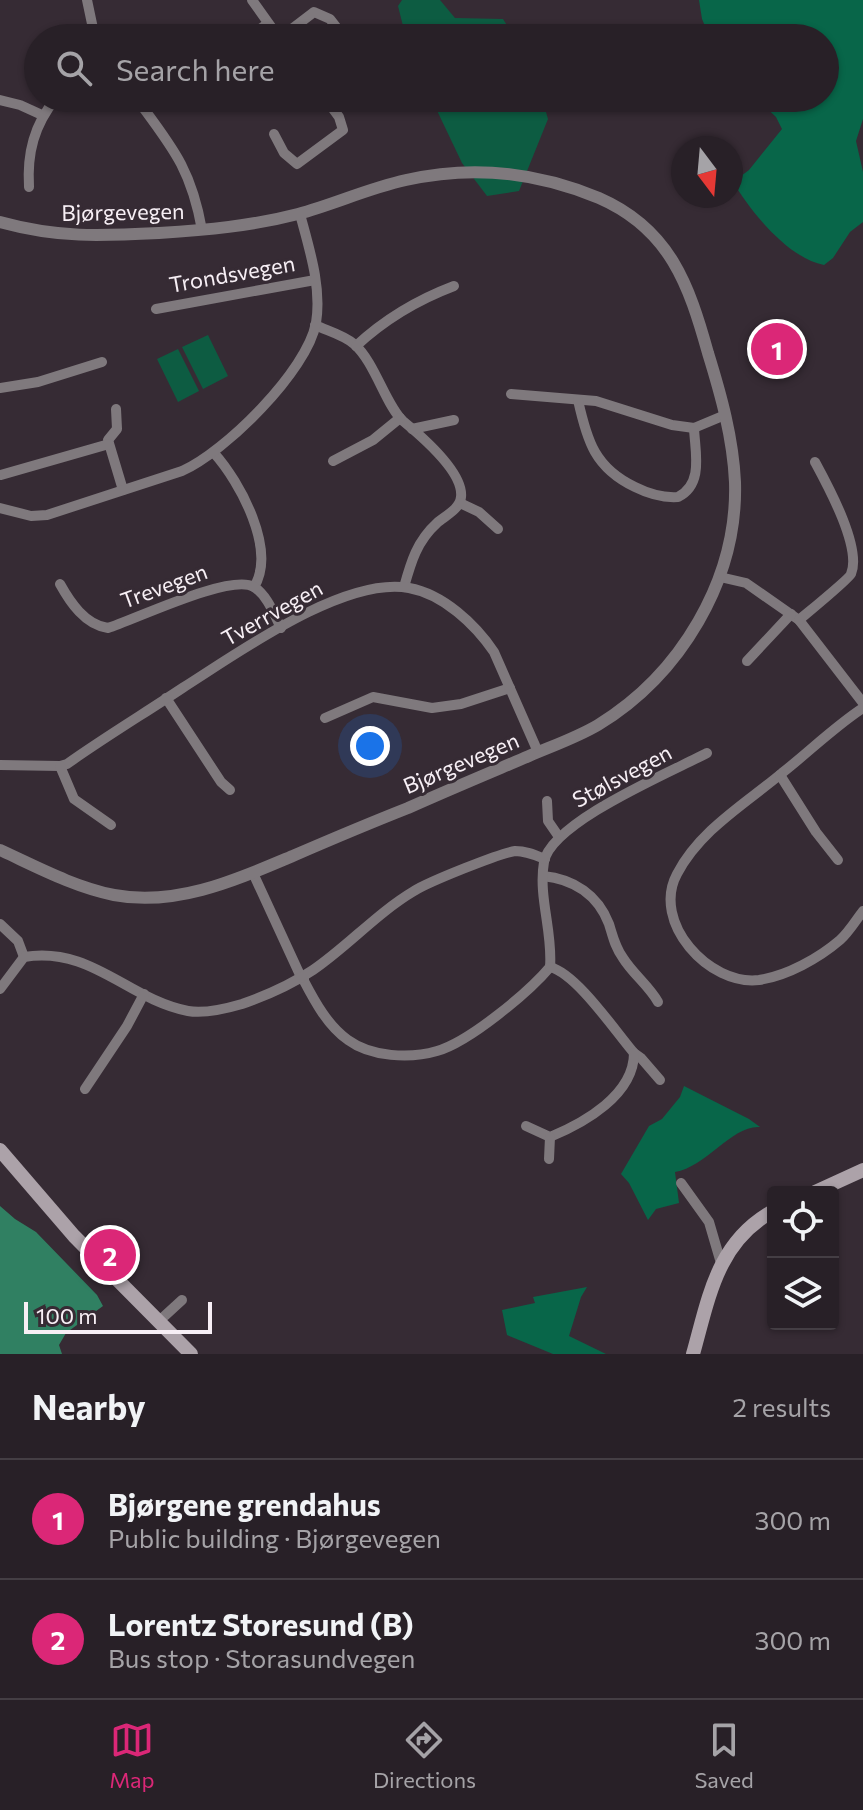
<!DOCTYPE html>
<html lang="en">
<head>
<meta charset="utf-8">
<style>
  :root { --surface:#282027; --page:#342d33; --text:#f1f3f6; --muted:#a5a3a7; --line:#443e44; --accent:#db2777 }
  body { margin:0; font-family:Commissioner,sans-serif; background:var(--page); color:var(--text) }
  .controls { position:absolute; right:24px; bottom:24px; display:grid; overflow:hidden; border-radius:8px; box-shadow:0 2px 6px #0004 }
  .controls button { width:72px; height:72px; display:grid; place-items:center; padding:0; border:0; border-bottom:2px solid var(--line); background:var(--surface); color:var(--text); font:40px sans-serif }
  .compass { position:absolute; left:671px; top:136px; width:72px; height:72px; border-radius:50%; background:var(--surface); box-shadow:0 2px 6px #0004; rotate:164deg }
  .scale { position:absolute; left:24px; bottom:20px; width:188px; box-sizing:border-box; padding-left:8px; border:4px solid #f7eff5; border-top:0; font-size:22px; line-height:28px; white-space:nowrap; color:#f7eff5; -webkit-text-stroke:6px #362b34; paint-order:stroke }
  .you { position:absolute; left:370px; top:746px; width:28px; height:28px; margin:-20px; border:6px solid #fff; border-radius:50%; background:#1a73e8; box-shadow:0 0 0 12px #1a73e833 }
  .badge { display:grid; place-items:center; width:52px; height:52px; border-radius:50%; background:var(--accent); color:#fff; font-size:26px; font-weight:700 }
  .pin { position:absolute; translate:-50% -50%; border:4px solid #fff; box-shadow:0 2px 8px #0006 }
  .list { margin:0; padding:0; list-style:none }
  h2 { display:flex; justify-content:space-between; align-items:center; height:104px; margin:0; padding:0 32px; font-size:34px }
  h2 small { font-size:26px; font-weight:400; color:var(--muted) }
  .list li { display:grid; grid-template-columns:52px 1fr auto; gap:24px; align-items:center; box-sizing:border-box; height:120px; padding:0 32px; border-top:2px solid var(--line) }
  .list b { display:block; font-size:30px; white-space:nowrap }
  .list p { margin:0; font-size:26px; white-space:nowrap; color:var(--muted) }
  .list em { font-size:26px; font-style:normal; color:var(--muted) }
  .icon { flex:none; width:44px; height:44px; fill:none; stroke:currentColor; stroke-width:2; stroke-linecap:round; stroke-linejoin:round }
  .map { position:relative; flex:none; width:863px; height:1354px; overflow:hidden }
  .search { position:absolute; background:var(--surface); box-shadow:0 2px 6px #0004; left:24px; right:24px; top:24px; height:88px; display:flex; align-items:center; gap:20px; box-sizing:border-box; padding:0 28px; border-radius:44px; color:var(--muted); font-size:30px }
  .sheet { height:344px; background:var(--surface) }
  nav { display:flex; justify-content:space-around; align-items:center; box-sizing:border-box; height:112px; border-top:2px solid var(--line); background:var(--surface); font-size:22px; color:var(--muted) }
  nav a { display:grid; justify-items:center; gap:4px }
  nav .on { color:var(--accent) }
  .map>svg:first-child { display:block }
</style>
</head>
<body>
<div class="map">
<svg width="863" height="1354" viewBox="0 0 863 1354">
  <rect width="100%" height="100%" fill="#362b34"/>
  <g fill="#0d5c42">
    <path d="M 402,0 L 440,0 L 455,18 L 503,19 L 515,38 L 406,38 L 398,6 Z"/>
    <path d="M 431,98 L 542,98 L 548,119 L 519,191 L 487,196 L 462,163 Z"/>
    <path d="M 208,335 L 228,376 L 203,389 L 182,347 Z"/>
    <path d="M 178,349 L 199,391 L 178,402 L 157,359 Z"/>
  </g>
  <g fill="#086649">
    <path d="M 699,0 L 863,0 L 863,119 L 856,141 L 863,172 L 863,222 L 850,232 L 833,258 L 824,265 C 788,258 751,212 733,182 L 749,170 L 782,129 L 776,117 L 756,98 L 825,98 L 825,38 L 710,38 L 702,19 Z"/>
    <path d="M 684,1086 L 749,1119 L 760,1127 C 732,1125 706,1167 675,1172 L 679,1203 L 656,1209 L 648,1220 L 629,1183 L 621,1174 L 649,1126 L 662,1119 L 680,1097 Z"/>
    <path d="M 587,1287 L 581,1297 L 569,1336 L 606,1354 L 553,1354 L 507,1335 L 502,1310 L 535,1303 L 533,1297 Z"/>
  </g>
  <path fill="#308062" d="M 0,1206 L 15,1219 L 36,1232 L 97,1295 L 103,1306 L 66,1333 L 59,1345 L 62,1354 L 0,1354 Z"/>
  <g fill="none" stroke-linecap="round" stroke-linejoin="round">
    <g stroke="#7f797d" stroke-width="10">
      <path d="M 87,0 L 95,38"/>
      <path d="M 252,0 L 279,38"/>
      <path d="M 248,38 L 267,24"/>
      <path d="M 280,38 L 314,12 L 330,19 L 344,37"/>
      <path d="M 136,98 C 172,147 191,168 202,230"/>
      <path d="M 0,100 L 20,105 L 42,115"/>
      <path d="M 274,134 L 284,153 L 297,164 L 343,130 L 339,117 L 325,98"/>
      <path d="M 29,187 C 27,153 34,125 56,98"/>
      <path d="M 156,309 L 315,280"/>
      <path d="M 315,325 C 328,331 344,335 354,344 C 375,362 386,406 403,421 C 420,435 464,472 461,497 C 460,509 445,516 437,523 C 417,541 411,562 404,587"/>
      <path d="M 356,346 C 385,319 417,300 454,286"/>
      <path d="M 0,388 L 38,382 L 102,362"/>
      <path d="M 511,394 L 596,401 L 672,425 L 694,428 L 725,415"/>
      <path d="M 578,400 C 587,441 595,468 635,487 C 649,494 663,498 678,497 C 704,484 695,452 694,428"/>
      <path d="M 116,409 L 117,429 L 108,440 L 123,490"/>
      <path d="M 412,429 L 454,420"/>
      <path d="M 214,453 C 240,482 277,550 254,587"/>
      <path d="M 333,461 L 373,440 L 400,418"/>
      <path d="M 1,475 L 109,444"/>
      <path d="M 460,503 L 479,512 L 498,529"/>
      <path d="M 0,508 L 31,516 L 47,515 L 182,471 C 225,452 307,371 316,323 C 322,287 309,248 300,214"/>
      <path d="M 720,577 L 746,583 L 799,620 L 863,703"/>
      <path d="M 60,584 C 70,602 85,625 108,628 C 136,619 231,573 254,587 C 267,595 274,614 281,628"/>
      <path d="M 799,620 C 806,614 849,579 851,574 C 862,548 828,486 815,462"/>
      <path d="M 747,661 L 791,614"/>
      <path d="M 166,698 L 221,782 L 230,790"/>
      <path d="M 863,708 C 834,727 809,752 782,773 C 745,804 700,830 677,874 C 651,922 709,986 759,980 C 787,976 819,958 840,940 C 849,932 856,920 863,911"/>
      <path d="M 325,718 L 373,697 L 432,708 L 461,704 L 510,688"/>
      <path d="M 0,765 L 60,766 L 67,764 C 105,737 145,713 184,687 C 238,653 344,576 409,588 C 443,594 475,624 494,652 L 538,752"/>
      <path d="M 60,766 L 74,799 L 111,825"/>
      <path d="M 780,775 L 816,832 L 838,860"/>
      <path d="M 547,801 L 548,821 L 559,837"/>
      <path d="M 253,873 L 300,975 L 304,976 L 304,981 C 315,1002 328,1026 348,1040 C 371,1057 410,1059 437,1051 C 469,1042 529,992 550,967"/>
      <path d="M 543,876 C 574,879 598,895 609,924 C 613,937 615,947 623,958 C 633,974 649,986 658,1002"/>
      <path d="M 0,924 L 18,941 L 24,957"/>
      <path d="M 550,967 C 553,932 538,897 544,862 C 551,822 671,772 707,753"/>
      <path d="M 550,967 C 577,974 615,1031 634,1053 L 641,1058 L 660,1080"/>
      <path d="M 0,989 L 24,957 C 92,946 127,999 188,1011 C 205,1014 225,1009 242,1004 C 265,996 292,984 313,970 C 348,946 377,913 414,891 C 428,882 500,853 515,851 C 526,851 535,855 545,859"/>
      <path d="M 85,1089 L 127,1026 L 144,994"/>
      <path d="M 526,1126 L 550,1137 C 584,1123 634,1095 634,1053"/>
      <path d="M 549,1159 L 550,1137"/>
      <path d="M 681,1183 L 709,1222 L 721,1263"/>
      <path d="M 158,1322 L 182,1300"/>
    </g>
    <path stroke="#7f797d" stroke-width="12" d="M 0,222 C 58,238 100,236 159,233 C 206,230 252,226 298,214 C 335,204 369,188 406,180 C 472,165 537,172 599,198 C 670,229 689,285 708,353 C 721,395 733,438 735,482 C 738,580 680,675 598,725 C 576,738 552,746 529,756 C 489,773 448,790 408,808 C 370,823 332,839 295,855 C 238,879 177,907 114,895 C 74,887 37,867 0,850"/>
    <g stroke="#aca2a9" stroke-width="14">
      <path d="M 0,1150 L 74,1236 L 191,1354"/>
      <path d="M 815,1192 L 863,1170"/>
      <path d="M 693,1354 C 709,1297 717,1242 773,1211"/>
    </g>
  </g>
  <g text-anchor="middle" stroke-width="6" stroke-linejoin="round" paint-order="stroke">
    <g font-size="22" fill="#f7eff5" stroke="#362b34">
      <text transform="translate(123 212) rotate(-1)" y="8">Bjørgevegen</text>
      <text transform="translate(232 274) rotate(-10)" y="8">Trondsvegen</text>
      <text transform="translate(164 586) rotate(-20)" y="8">Trevegen</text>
      <text transform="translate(272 613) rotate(-29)" y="8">Tverrvegen</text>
      <text transform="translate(461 763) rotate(-23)" y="8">Bjørgevegen</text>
      <text transform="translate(622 776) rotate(-28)" y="8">Stølsvegen</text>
    </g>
  </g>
</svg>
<div class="controls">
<button><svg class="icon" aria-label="locate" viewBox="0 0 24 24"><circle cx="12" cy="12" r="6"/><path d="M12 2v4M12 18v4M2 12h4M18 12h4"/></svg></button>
<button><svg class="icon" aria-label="layers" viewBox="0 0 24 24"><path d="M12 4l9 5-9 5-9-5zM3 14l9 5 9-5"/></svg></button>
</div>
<svg class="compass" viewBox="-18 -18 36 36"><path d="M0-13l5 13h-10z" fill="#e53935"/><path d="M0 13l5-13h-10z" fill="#a5a3a7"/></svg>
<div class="scale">100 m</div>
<div class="you"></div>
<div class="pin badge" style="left:777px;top:349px">1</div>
<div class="pin badge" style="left:110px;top:1255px">2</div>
<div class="search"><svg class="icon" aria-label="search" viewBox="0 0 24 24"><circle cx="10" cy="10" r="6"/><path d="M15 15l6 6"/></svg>Search here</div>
</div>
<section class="sheet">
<h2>Nearby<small>2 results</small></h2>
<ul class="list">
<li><span class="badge">1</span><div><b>Bjørgene grendahus</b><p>Public building · Bjørgevegen</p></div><em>300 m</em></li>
<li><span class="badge">2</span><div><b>Lorentz Storesund (B)</b><p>Bus stop · Storasundvegen</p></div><em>300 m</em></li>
</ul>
</section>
<nav>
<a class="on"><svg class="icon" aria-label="map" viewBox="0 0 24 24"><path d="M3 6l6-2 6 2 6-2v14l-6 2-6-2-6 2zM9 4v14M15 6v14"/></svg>Map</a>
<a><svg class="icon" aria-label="directions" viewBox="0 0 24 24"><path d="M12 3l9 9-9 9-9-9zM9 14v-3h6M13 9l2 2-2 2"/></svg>Directions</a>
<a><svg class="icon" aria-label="saved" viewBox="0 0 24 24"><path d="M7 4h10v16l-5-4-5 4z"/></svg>Saved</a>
</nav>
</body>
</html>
